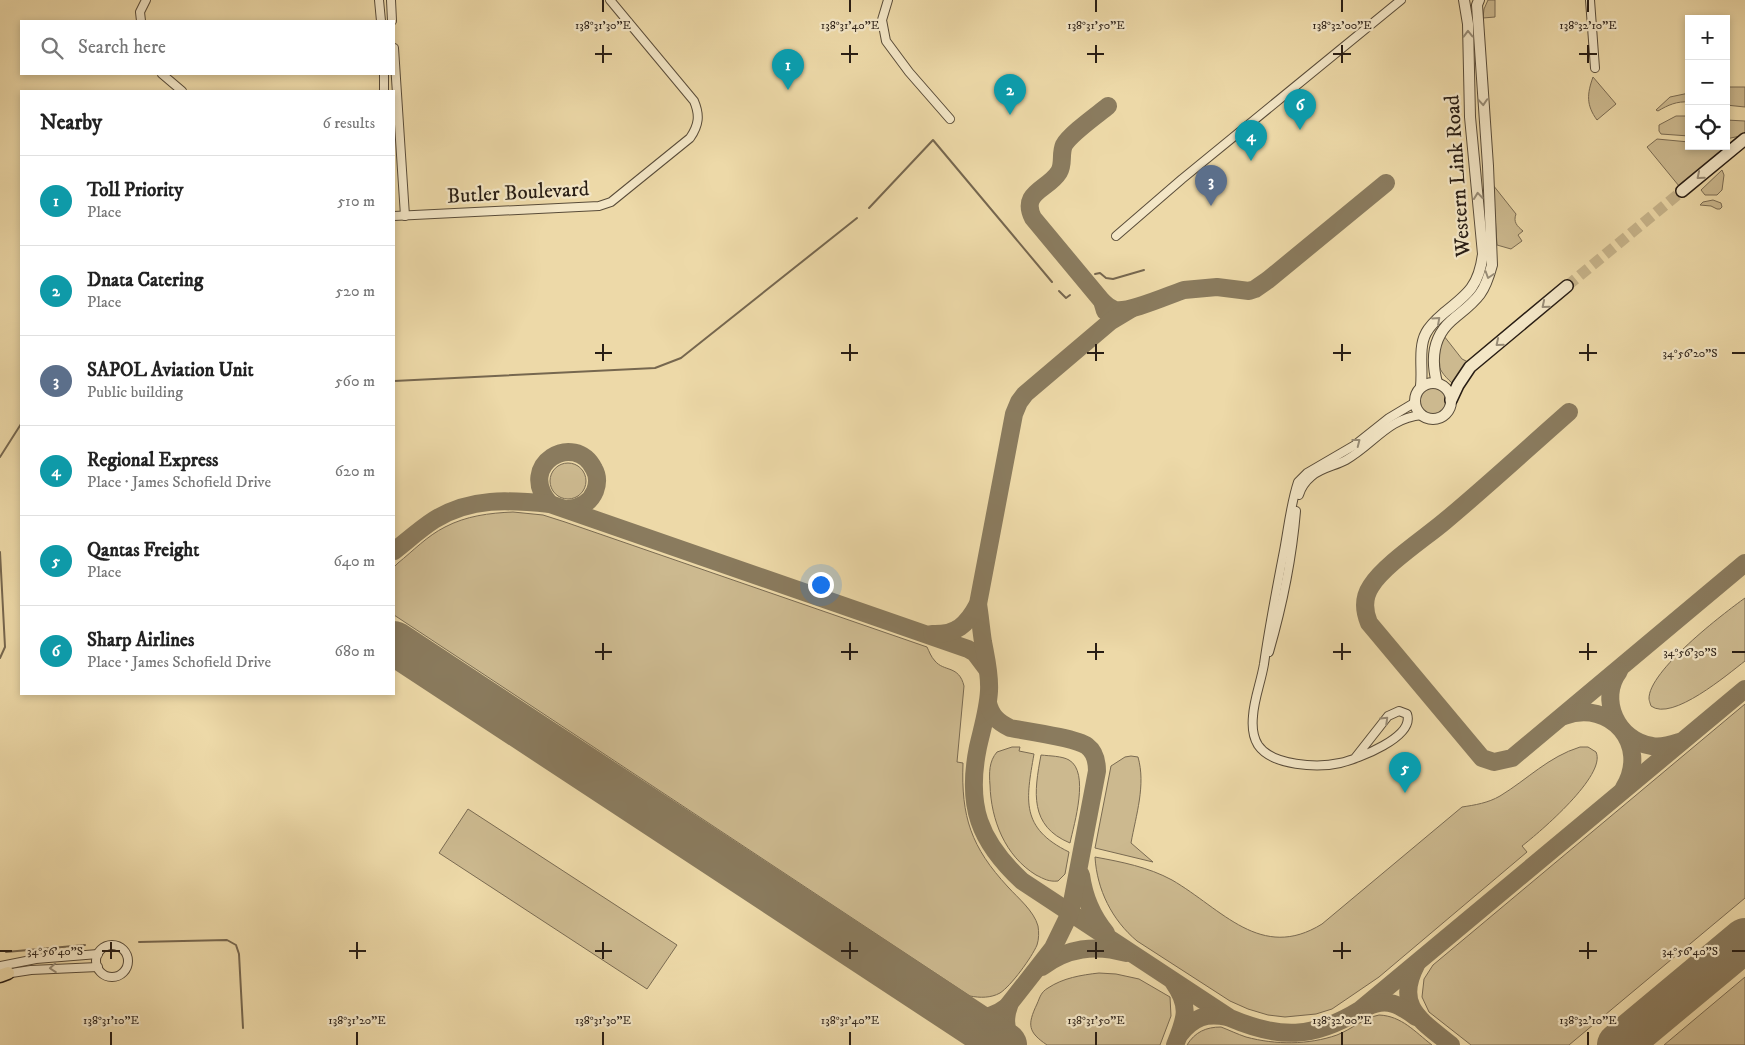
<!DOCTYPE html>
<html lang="en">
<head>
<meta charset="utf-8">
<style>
  :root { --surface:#fff; --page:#f2f2f2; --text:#222; --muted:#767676; --line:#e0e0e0; --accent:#2563eb }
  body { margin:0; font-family:"IM FELL DW Pica",serif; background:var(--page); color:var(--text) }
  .controls { position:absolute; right:15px; top:15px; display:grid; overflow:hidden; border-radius:0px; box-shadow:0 2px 8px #0003 }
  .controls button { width:45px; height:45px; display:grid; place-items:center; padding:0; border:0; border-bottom:1px solid var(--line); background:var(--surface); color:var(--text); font:25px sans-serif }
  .you { position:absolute; left:820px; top:584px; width:18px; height:18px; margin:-12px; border:4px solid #fff; border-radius:50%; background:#1a73e8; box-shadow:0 0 0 8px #1a73e833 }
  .badge { display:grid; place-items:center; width:32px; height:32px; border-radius:50%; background:var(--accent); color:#fff; font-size:16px; font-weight:700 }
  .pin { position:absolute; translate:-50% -41px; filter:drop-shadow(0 1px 2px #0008) }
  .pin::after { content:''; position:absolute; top:26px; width:18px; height:15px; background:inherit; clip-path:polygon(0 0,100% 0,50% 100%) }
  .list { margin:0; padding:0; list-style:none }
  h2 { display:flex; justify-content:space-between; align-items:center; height:65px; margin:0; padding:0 20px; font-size:21px }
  h2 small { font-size:16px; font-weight:400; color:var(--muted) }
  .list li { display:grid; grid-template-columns:32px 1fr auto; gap:15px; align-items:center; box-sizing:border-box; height:90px; padding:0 20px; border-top:1px solid var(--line) }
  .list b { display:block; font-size:19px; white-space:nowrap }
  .list p { margin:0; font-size:16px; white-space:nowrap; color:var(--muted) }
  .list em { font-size:16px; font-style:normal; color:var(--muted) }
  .icon { flex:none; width:28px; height:28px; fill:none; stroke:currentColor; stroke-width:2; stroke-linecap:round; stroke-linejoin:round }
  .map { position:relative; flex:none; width:1745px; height:1045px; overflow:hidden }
  .search { position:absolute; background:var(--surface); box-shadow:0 2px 8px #0003; left:20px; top:20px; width:375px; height:55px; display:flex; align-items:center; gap:12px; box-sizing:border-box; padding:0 18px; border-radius:0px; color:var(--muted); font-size:19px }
  .panel { position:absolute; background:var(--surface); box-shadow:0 2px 8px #0003; left:20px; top:90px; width:375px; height:605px; border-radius:0px }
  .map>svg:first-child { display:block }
</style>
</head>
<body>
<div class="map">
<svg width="1745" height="1045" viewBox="0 0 1745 1045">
  <rect width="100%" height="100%" fill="#edd9a8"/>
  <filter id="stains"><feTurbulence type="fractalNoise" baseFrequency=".004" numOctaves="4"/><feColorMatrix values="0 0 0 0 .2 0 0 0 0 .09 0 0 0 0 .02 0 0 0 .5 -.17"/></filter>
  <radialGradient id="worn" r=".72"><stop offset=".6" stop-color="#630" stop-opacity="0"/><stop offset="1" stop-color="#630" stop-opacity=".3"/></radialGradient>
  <g fill="#ccb98f" stroke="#7a6b52">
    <path d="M 1488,0 L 1495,0 L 1495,17 L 1483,18 L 1484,9 Z"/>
    <path d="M 1593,77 L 1616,104 L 1597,120 C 1586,105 1587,94 1593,77 Z"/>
    <path d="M 1728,87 L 1745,87 L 1745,107 L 1726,105 L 1726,88 Z"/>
    <path d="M 1689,93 L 1689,102 C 1677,101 1668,105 1658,111 L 1656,110 L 1670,97 Z"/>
    <path d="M 1676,116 L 1689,116 L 1689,136 L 1661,134 L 1659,131 L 1659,125 Z"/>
    <path d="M 1726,120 L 1745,121 L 1745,135 L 1726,139 Z"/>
    <path d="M 1657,139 L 1689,142 L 1689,146 L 1726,146 L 1726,145 L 1730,145 L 1731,147 L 1679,186 L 1647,147 Z"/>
    <path d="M 1722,170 L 1724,175 L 1722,190 L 1717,195 L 1705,195 L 1701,190 Z"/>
    <path d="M 1493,185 L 1516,214 C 1513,222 1517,226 1523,231 L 1518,235 L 1522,241 L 1511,249 L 1497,245 Z"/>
    <path d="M 1713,200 L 1721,203 L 1722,207 L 1720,209 L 1717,209 L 1711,206 L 1700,205 L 1703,202 Z"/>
    <path d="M 1444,336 L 1462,359 L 1468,362 L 1452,383 C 1434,367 1435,357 1444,336 Z"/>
    <circle cx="1433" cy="400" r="14"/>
    <circle cx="568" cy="481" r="18"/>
    <path d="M 513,512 L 543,515 L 565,522 L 927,647 C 929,651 931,657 935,661 C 944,672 959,665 964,686 L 957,762 L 963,763 C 961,817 971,847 1008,887 C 1018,898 1034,911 1038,926 C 1039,932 1039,939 1037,945 C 1032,957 1011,986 1000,993 C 991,998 980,998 970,996 L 394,615 L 394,567 L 398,563 C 413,551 427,536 445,527 C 466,516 489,513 513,512 Z"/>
    <path d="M 1745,598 L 1745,661 C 1728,674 1672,722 1651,706 C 1651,706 1649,700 1649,699 C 1648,671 1724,613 1745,598 Z"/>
    <path d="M 1745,704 L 1745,898 L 1569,1045 L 1471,1045 L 1429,1012 L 1422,997 L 1424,979 L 1433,965 Z"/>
    <path d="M 1012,747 L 1020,747 L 1019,751 L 1034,754 C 1026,800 1020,828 1069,852 L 1065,874 L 1058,881 C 1049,882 1044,879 1036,875 C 1005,856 991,820 990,785 C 989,773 989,761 997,752 Z"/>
    <path d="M 1580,747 L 1588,747 L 1596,752 C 1607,775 1540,832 1522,846 L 1527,852 L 1379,977 L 1332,1009 L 1316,1014 L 1285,1017 L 1268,1015 L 1248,1009 L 1230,1001 L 1137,941 C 1112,920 1097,890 1095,857 C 1122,862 1148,867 1172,880 C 1222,909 1261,962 1322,924 L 1462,807 C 1475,805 1488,803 1500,796 C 1528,779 1548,757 1580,747 Z"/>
    <path d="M 1041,755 C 1050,756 1062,756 1069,760 C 1090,772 1074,824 1070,843 C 1029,826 1034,792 1041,755 Z"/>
    <path d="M 1131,756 L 1138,757 C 1146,785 1136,815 1131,843 L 1153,862 L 1095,848 L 1111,766 L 1125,757 Z"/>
    <path d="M 468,809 L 677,945 L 647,989 L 439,853 Z"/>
    <path d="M 1099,973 L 1116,974 L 1139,979 L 1170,997 L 1171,1016 L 1160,1045 L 1047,1045 C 1028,1032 1027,1025 1037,1004 C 1040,997 1041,992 1048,988 C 1063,978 1081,975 1099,973 Z"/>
    <path d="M 1745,977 L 1745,1045 L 1664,1045 Z"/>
    <path d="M 1379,1015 C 1402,1016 1415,1032 1432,1045 L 1187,1045 C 1195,1032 1206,1027 1221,1027 C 1229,1030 1237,1034 1246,1037 C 1276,1045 1308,1045 1337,1035 C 1352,1029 1364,1018 1379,1015 Z"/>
  </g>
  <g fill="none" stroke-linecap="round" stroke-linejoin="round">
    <g stroke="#76674f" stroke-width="2">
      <path d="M 869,208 L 933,140 L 1052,282"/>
      <path d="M 1095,274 L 1100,273 L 1106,278 L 1113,279 L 1144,270"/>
      <path d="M 1059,291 L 1066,298 L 1070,295"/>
      <path d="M 394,381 L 655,368 L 681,358 L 857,218"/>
      <path d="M 0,457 L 21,424"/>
      <path d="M 0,552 L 5,647 L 0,658"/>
      <path d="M 139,942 L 227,940 L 236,945 L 239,954 L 243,1028"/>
      <path d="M 6,952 L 85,945"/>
    </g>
    <g stroke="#8a7b5e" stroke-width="18">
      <path d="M 1102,301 C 1106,305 1110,308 1115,310 C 1129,313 1169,295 1184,290 L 1217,287 L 1249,291 L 1255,289 L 1268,280 L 1386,183"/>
      <path d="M 1105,311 L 1102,301 L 1033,218 C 1020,192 1048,190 1059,172 C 1064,164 1060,154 1064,145 C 1070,134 1097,115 1108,106"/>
      <path d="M 1569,412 C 1528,448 1487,486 1445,521 C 1425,538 1384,565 1371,586 C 1363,598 1364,611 1369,623 L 1482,758 L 1494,762 L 1512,758 L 1745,563"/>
      <path d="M 550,504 C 515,465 575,430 594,469 C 598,476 598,483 595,491 C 590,503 580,508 568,509"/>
      <path d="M 394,551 C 407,541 420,529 434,520 C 471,497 509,500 550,504 L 968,649 L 975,653 L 987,669"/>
      <path d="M 978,604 C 980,616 981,629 983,642 C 986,658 990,674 989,691 C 988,710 982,729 978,747 C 966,806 979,841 1022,881 L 1230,1018 C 1279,1039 1313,1039 1360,1010 L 1745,689"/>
      <path d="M 932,634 C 956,635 967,625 978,604 L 1014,414 L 1019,402 L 1025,394 L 1111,321 L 1131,309"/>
      <path d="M 1619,671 C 1598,699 1617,741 1652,746 C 1661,748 1670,745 1679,742"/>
      <path d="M 1564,716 C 1611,699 1650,745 1624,788"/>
      <path d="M 1081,875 C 1084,897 1092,916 1106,933"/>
      <path d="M 1416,965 C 1394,1007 1422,1021 1451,1045"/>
      <path d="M 1042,967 C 1066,948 1096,944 1126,953"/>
      <path d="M 1174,983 C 1191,1007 1185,1020 1175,1045"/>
      <path d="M 1009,1006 C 1004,1019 1006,1033 1013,1045"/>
      <path d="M 1367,1007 C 1387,997 1400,1005 1416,1017"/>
      <path d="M 959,1015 C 975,1019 991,1019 1005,1008"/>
      <path d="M 1180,1034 C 1194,1017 1206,1013 1227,1017"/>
      <path d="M 977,1045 L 1053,948 L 1070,913 L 1097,771 C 1097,762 1095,752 1087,746 C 1076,738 1026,731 1010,728 C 998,722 991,716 988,703"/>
    </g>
    <g stroke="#8a7b5e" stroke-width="44">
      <path d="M 394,643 L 1005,1045"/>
      <path d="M 1619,1045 L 1745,940"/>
    </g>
    <path stroke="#c6b38a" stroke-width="11" stroke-dasharray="11 5.5" stroke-linecap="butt" d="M 1567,286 L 1682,191"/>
    <defs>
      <g id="minor">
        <path d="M 379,0 L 381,21"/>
        <path d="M 391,0 L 392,21"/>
        <path d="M 888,0 L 882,20 L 886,41 L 909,72 L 950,119"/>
        <path d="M 1590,0 L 1595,68"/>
        <path d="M 141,21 L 140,12 L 146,0"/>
        <path d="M 394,48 L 405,216"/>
        <path d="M 162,74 L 182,91"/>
        <path d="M 384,74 L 384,91"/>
        <path d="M 394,216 L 599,206 L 611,202 L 690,138 C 699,125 700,115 694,101 L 610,0"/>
        <path d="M 1116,236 L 1182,179 L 1401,0"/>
        <path d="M 1299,495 C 1301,488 1306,481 1312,476 C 1321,468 1335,466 1346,460 C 1374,444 1388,418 1422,415"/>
        <path d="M 1269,652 C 1282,607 1292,559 1296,511"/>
        <path d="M 1355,758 L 1388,716 L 1399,711 L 1407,714 C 1415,737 1358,759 1340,763 C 1318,768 1272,766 1258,745 C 1253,737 1252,726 1253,716 C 1254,699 1261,682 1264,664 C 1269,628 1276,592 1283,556 C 1288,532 1290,506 1298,482 L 1307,473 L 1355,445 L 1389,418 L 1414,403"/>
        <circle cx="112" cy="961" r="16"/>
        <path d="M 0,966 L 36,959 L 98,954"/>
        <path d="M 5,974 L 31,970 L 98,967"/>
      </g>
      <g id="tertiary">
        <circle cx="1433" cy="401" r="18"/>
        <path d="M 1437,383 C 1431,360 1432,338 1451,321 C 1460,313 1472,305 1480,294 C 1486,286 1489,276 1492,265 L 1488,166 L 1477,5 L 1479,0"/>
        <path d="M 1421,386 C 1423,369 1418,348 1426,333 C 1430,325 1437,319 1444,313 C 1468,294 1479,286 1483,254 L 1470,117 L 1468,24 L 1464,0"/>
      </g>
      <g id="secondary">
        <path d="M 1682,191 L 1745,139"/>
        <path d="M 1451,400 L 1458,385 L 1470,367 L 1567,286"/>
      </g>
      <path id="primary" d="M 0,976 L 8,973"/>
    </defs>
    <use href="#minor" stroke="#594c39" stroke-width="10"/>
    <use href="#tertiary" stroke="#594c39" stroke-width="12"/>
    <use href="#secondary" stroke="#281d14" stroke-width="14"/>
    <use href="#primary" stroke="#281d14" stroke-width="15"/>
    <use href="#minor" stroke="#f3e6c6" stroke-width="8"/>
    <use href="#tertiary" stroke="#f3e6c6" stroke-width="10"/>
    <use href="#secondary" stroke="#f3e6c6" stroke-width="11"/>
    <use href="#primary" stroke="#edd9a8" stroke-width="12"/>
  </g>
  <defs><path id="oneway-chevron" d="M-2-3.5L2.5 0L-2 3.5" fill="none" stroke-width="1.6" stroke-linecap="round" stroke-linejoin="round" transform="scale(1.25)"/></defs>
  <g stroke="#988c76">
    <use href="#oneway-chevron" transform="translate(1468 34) rotate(-91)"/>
    <use href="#oneway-chevron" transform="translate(1483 102) rotate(86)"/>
    <use href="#oneway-chevron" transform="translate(1700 176) rotate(140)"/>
    <use href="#oneway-chevron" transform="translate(1478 196) rotate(-96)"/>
    <use href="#oneway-chevron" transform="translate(1489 275) rotate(108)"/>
    <use href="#oneway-chevron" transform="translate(1545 305) rotate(140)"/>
    <use href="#oneway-chevron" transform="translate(1437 320) rotate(-42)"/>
    <use href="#oneway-chevron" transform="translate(1499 343) rotate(140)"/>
    <use href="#oneway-chevron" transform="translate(1357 442) rotate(-38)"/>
    <use href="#oneway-chevron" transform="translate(1385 720) rotate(-44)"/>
    <use href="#oneway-chevron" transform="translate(53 968) rotate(176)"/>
  </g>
  <path fill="none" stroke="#281d14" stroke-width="2" d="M 603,0 L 603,12M 850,0 L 850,12M 1096,0 L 1096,12M 1342,0 L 1342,12M 1588,0 L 1588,12M 603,45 L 603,63M 850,45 L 850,63M 1096,45 L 1096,63M 1342,45 L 1342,63M 1588,45 L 1588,63M 595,54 L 612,54M 841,54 L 858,54M 1087,54 L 1104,54M 1333,54 L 1351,54M 1579,54 L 1597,54M 603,344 L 603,361M 850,344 L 850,361M 1096,344 L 1096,361M 1342,344 L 1342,361M 1588,344 L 1588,361M 595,353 L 612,353M 841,353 L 858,353M 1087,353 L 1104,353M 1333,353 L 1351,353M 1579,353 L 1597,353M 1732,353 L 1745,353M 603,643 L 603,660M 850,643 L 850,660M 1096,643 L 1096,660M 1342,643 L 1342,660M 1588,643 L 1588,660M 595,652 L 612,652M 841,652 L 858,652M 1087,652 L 1104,652M 1333,652 L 1351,652M 1579,652 L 1597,652M 1732,652 L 1745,652M 111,942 L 111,959M 357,942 L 357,959M 603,942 L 603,959M 850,942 L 850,959M 1096,942 L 1096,959M 1342,942 L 1342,959M 1588,942 L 1588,959M 0,951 L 12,951M 102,951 L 120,951M 349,951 L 366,951M 595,951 L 612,951M 841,951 L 858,951M 1087,951 L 1104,951M 1333,951 L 1351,951M 1579,951 L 1597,951M 1732,951 L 1745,951M 111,1032 L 111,1045M 357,1032 L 357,1045M 603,1032 L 603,1045M 850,1032 L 850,1045M 1096,1032 L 1096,1045M 1342,1032 L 1342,1045M 1588,1032 L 1588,1045"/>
  <g text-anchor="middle" stroke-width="4.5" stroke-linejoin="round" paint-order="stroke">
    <g font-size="21" fill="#281d14" stroke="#f3e6c6">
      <text transform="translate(1457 176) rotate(-94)" y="7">Western Link Road</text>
      <text transform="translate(518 192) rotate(-3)" y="7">Butler Boulevard</text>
    </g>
  </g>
  <g font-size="12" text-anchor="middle" fill="#281d14" stroke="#f3e6c6" stroke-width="4.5" stroke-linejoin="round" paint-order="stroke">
    <text x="603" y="29">138°31'30"E</text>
    <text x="850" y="29">138°31'40"E</text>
    <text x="1096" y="29">138°31'50"E</text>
    <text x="1342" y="29">138°32'00"E</text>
    <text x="1588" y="29">138°32'10"E</text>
    <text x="1690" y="357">34°56'20"S</text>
    <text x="1690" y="656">34°56'30"S</text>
    <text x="55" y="955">34°56'40"S</text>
    <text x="1690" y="955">34°56'40"S</text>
    <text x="111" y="1024">138°31'10"E</text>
    <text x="357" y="1024">138°31'20"E</text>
    <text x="603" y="1024">138°31'30"E</text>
    <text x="850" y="1024">138°31'40"E</text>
    <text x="1096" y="1024">138°31'50"E</text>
    <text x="1342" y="1024">138°32'00"E</text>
    <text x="1588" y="1024">138°32'10"E</text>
  </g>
  <rect width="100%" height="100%" filter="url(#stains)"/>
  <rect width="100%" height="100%" fill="url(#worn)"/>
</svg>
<div class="controls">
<button>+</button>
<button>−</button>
<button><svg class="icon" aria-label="locate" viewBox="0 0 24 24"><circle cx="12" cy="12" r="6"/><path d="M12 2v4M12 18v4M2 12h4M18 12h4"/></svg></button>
</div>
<div class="you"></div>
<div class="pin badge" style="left:788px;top:90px;background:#0f9aa8">1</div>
<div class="pin badge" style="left:1010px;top:115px;background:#0f9aa8">2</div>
<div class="pin badge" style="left:1211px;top:206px;background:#5c6f8a">3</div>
<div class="pin badge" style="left:1251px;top:161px;background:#0f9aa8">4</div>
<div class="pin badge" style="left:1405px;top:793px;background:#0f9aa8">5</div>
<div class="pin badge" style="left:1300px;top:130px;background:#0f9aa8">6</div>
<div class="search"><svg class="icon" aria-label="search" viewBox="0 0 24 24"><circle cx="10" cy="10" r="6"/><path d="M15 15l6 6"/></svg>Search here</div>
<section class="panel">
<h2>Nearby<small>6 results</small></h2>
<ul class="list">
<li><span class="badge" style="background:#0f9aa8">1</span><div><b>Toll Priority</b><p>Place</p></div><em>510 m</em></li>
<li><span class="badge" style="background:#0f9aa8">2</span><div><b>Dnata Catering</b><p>Place</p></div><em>520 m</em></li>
<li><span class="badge" style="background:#5c6f8a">3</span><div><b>SAPOL Aviation Unit</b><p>Public building</p></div><em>560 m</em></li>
<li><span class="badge" style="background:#0f9aa8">4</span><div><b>Regional Express</b><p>Place · James Schofield Drive</p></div><em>620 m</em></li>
<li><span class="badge" style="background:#0f9aa8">5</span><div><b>Qantas Freight</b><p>Place</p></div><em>640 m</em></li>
<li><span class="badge" style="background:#0f9aa8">6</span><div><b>Sharp Airlines</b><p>Place · James Schofield Drive</p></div><em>680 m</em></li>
</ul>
</section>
</div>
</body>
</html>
